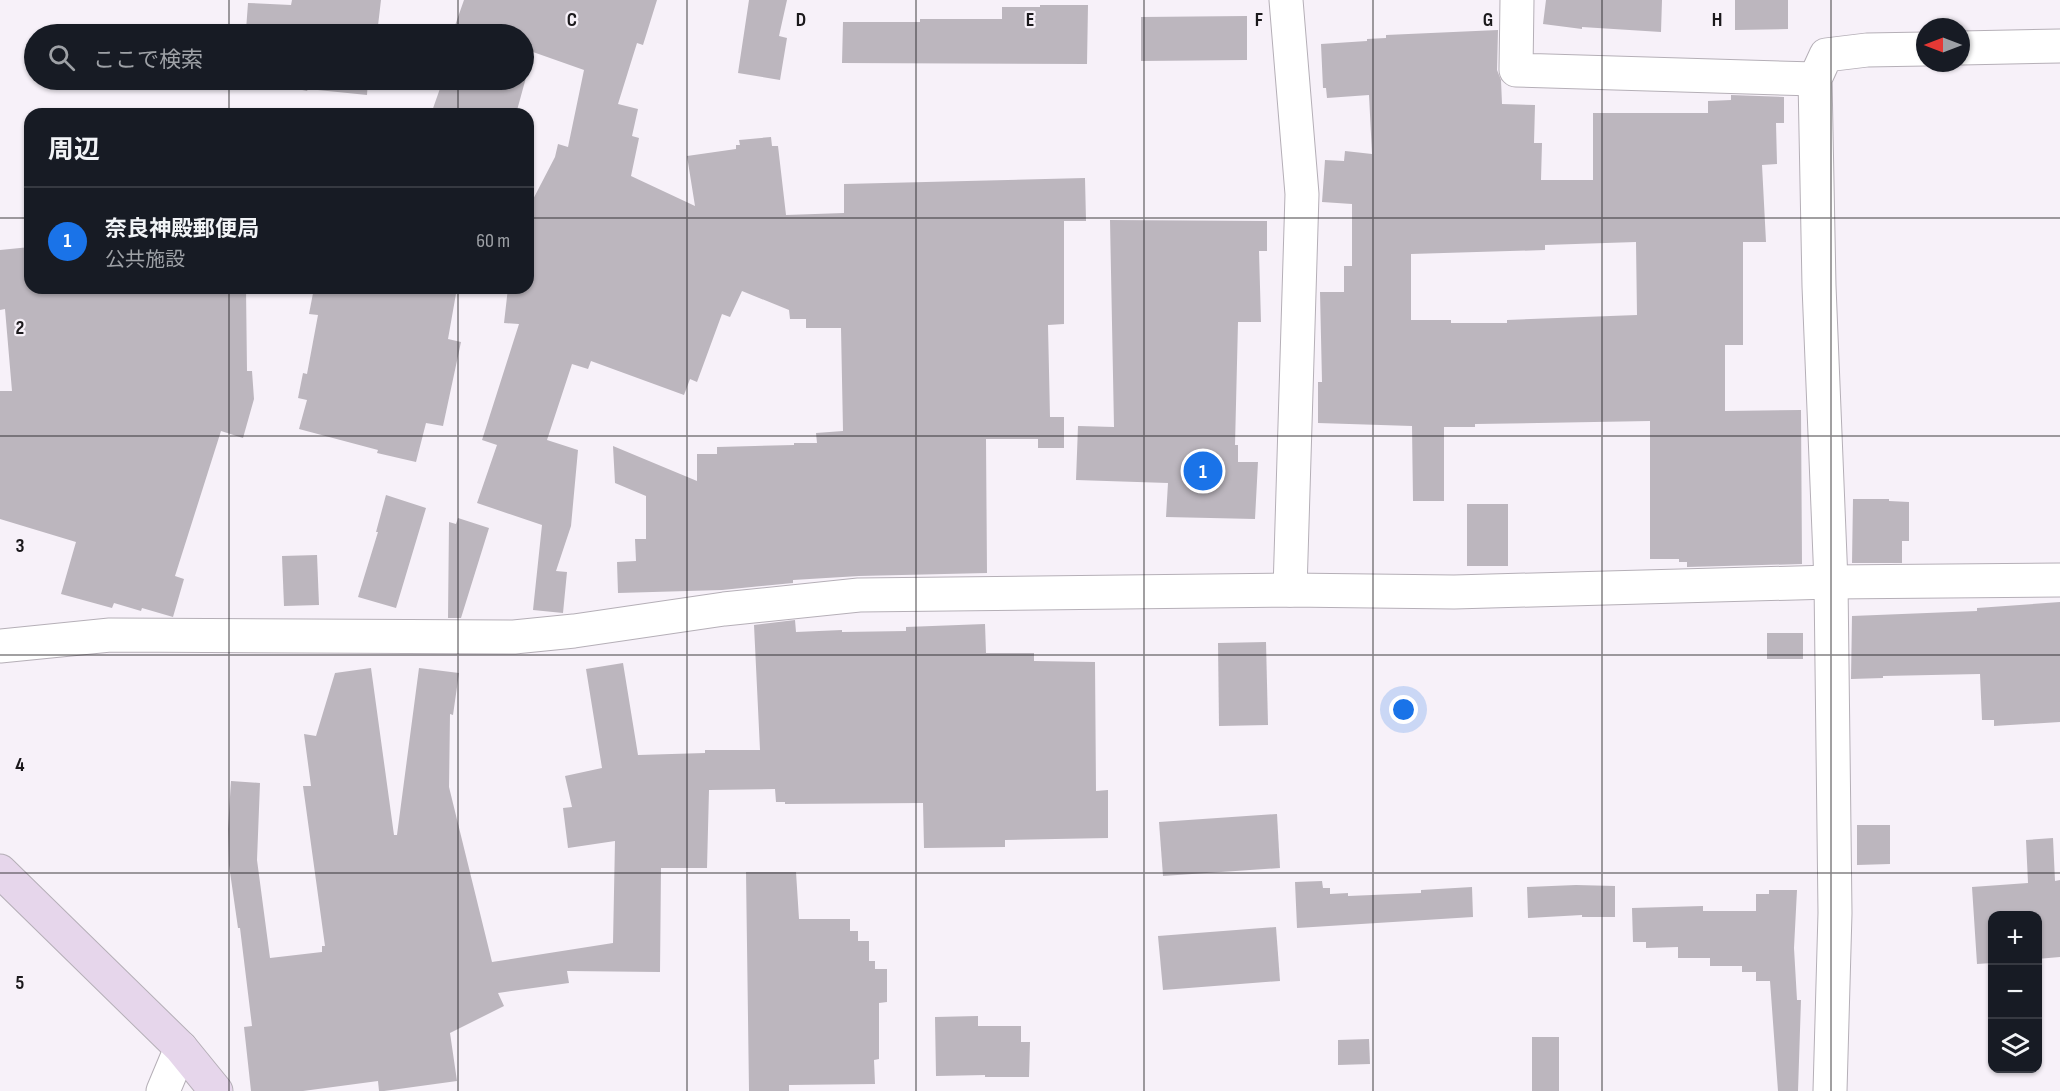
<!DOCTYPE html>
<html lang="ja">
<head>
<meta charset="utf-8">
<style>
  :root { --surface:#171b24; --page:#20242c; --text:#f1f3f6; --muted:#9ea1a6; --line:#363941; --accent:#1a73e8 }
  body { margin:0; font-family:"Sofia Sans Condensed","Noto Sans JP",sans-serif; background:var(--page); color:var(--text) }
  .controls { position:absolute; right:18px; bottom:18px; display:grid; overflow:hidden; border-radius:12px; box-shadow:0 2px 4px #0004 }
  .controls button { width:54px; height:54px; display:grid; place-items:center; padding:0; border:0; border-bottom:2px solid var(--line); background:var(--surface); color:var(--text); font:30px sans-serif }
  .compass { position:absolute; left:1916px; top:18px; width:54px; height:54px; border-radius:50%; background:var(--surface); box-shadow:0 2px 4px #0004; rotate:270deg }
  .you { position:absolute; left:1404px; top:710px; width:21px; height:21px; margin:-15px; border:4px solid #fff; border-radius:50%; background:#1a73e8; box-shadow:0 0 0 9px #1a73e833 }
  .badge { display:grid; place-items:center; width:39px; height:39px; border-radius:50%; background:var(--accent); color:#fff; font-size:20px; font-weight:700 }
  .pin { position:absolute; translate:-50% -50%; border:3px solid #fff; box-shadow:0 2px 6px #0006 }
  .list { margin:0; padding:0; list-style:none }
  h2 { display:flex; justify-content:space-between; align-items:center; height:78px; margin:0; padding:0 24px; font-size:26px }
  h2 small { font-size:20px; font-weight:400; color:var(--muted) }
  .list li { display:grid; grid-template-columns:39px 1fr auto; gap:18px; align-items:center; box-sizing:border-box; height:108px; padding:0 24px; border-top:2px solid var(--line) }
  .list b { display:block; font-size:22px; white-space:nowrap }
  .list p { margin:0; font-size:20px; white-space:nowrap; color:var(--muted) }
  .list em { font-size:20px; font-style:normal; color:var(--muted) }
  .icon { flex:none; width:33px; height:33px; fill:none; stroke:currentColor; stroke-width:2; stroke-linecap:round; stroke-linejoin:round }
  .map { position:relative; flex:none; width:2060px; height:1091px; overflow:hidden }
  .search { position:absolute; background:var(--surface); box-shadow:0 2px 4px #0004; left:24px; top:24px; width:510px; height:66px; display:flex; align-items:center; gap:15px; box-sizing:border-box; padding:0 21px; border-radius:33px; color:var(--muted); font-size:22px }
  .panel { position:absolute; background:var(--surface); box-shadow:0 2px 4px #0004; left:24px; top:108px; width:510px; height:186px; border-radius:18px }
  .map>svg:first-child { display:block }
</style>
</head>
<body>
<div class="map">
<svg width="2060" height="1091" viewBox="0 0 2060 1091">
  <rect width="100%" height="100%" fill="#f7f1f9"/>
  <g fill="#bcb6be" fill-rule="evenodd">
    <path d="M 292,0 L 381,0 L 377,34 L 256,34 L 256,31 L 246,30 L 248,3 L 291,5 Z"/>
    <path d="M 464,0 L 657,0 L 643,45 L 637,43 L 618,104 L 638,109 L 632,136 L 639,138 L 631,176 L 695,206 L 687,156 L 736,149 L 736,145 L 740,145 L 739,140 L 771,137 L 772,146 L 778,146 L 786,215 L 844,213 L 844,184 L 1085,178 L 1086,221 L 1064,221 L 1064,324 L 1048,325 L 1050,417 L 1064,417 L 1064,448 L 1038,448 L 1038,439 L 986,439 L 987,573 L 859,576 L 793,580 L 793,583 L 722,590 L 618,593 L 617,562 L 636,561 L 635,539 L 646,539 L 646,496 L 615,483 L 613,446 L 697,481 L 697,454 L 717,454 L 717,447 L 794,445 L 794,443 L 817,443 L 816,433 L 843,431 L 841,328 L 806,328 L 806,319 L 790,319 L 789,310 L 742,291 L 730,317 L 722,314 L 697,382 L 690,379 L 684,395 L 591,361 L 588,369 L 572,364 L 547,440 L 578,450 L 571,526 L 556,571 L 567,572 L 563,613 L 533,610 L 542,525 L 477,503 L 497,445 L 482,440 L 519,324 L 504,323 L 508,288 L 528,288 L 528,209 L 555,157 L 558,144 L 568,147 L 584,70 L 533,52 L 516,114 L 431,114 L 443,80 L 524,80 L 524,34 L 452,34 Z"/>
    <path d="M 749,0 L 787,0 L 779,36 L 787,38 L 780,80 L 738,73 Z"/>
    <path d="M 1546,0 L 1662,0 L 1661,32 L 1582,27 L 1582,29 L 1543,24 Z"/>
    <path d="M 1735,0 L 1788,0 L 1788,29 L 1735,30 Z"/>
    <path d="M 1040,5 L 1088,5 L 1087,64 L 842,63 L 843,22 L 920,22 L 920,19 L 1002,19 L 1002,7 L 1040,7 Z"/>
    <path d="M 1247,16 L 1247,60 L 1141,61 L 1141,17 Z"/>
    <path d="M 1498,30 L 1497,70 L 1501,80 L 1502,104 L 1535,105 L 1534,143 L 1542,143 L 1541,180 L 1593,180 L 1593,113 L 1708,113 L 1708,101 L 1731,100 L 1731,95 L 1784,97 L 1784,123 L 1776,123 L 1777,164 L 1762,165 L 1766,242 L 1743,242 L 1743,345 L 1725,345 L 1725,411 L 1801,410 L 1802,564 L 1687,567 L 1687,562 L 1679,562 L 1679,559 L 1650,559 L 1650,421 L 1475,424 L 1475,427 L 1444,427 L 1444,501 L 1413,501 L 1412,426 L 1318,423 L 1318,382 L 1322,382 L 1320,292 L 1344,292 L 1344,266 L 1352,266 L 1352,204 L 1322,202 L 1325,160 L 1344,161 L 1345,151 L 1372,154 L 1369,95 L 1327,98 L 1326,88 L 1323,88 L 1321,44 L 1367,41 L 1367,39 L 1386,38 L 1386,35 ZM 1636,242 L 1637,315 L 1507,320 L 1507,323 L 1451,323 L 1451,320 L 1411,320 L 1411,254 L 1545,250 L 1545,245 Z"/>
    <path d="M 254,80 L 368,80 L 367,95 L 308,89 L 307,91 L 288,87 L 253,87 Z"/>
    <path d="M 1110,220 L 1267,221 L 1267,251 L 1259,251 L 1261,322 L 1238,322 L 1235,445 L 1238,445 L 1238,462 L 1258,462 L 1255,519 L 1166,517 L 1168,483 L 1076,480 L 1078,426 L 1114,427 Z"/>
    <path d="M 30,247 L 30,289 L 246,288 L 247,371 L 252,371 L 254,399 L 243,438 L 221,431 L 175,576 L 184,579 L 173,617 L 142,608 L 141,611 L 114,603 L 112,608 L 61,594 L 76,542 L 0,519 L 0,391 L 12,391 L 5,309 L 0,310 L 0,250 Z"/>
    <path d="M 314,288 L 457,288 L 448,339 L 461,342 L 443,426 L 426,423 L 416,462 L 377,453 L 378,450 L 299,429 L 307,400 L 298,398 L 303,373 L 307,374 L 318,315 L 309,314 Z"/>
    <path d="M 386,495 L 426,508 L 396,608 L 358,597 L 378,532 L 376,532 Z"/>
    <path d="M 1853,499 L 1889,499 L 1889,501 L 1909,502 L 1909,541 L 1902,541 L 1902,563 L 1852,563 Z"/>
    <rect x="1467" y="504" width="41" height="62"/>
    <path d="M 458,518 L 489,528 L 461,618 L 448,618 L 449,522 L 456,524 Z"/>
    <path d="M 317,555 L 319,605 L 284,606 L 282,556 Z"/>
    <path d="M 2060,602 L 2060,722 L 1994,726 L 1994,720 L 1982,720 L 1980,674 L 1883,676 L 1883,678 L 1851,679 L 1852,616 L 1977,611 L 1977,608 Z"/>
    <path d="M 795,620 L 796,632 L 842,630 L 842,632 L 906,631 L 906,627 L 985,624 L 986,653 L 1034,653 L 1034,661 L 1095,662 L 1096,791 L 1108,790 L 1108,838 L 1005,840 L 1005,847 L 924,848 L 923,803 L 785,804 L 785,802 L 776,802 L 775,789 L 709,790 L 707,868 L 661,868 L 660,972 L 567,971 L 569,983 L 498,993 L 504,1006 L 450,1033 L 457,1081 L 384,1091 L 379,1091 L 378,1081 L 303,1091 L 251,1091 L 244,1027 L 252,1026 L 240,928 L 238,928 L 229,865 L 228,829 L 231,781 L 260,783 L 257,860 L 270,958 L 322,952 L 322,946 L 325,946 L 303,786 L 311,786 L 304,734 L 316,736 L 335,673 L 371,668 L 394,835 L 397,835 L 419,668 L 459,673 L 453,715 L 450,714 L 449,787 L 492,962 L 613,943 L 615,841 L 568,848 L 563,808 L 572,807 L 565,776 L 602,768 L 586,669 L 623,663 L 638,755 L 705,753 L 705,750 L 760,750 L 754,625 Z"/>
    <rect x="1767" y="633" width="36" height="26"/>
    <path d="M 1266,642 L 1268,725 L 1219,726 L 1218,643 Z"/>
    <path d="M 1277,814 L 1280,868 L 1163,876 L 1159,822 Z"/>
    <path d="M 1857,825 L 1890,825 L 1890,864 L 1857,865 Z"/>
    <path d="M 2053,838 L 2055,881 L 2060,880 L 2060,957 L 2037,959 L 2037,915 L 1992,915 L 1992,963 L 1977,964 L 1972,887 L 2028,883 L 2026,840 Z"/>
    <path d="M 746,872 L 796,872 L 799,919 L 850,919 L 850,931 L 858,931 L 858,941 L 869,941 L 869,961 L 875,961 L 875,969 L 887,969 L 887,1002 L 879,1003 L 879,1059 L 874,1060 L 875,1084 L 789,1085 L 789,1091 L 749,1091 Z"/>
    <path d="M 1322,881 L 1323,888 L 1330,888 L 1330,894 L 1348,893 L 1348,896 L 1421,893 L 1421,890 L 1472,887 L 1473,917 L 1297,928 L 1295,882 Z"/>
    <path d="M 1576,885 L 1615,886 L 1615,917 L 1582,917 L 1582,915 L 1528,918 L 1527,887 Z"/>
    <path d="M 1769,890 L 1797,890 L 1794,948 L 1797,1000 L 1801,1000 L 1798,1091 L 1778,1091 L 1770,981 L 1756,981 L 1756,972 L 1742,972 L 1742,966 L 1710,966 L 1710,958 L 1678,958 L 1678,947 L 1646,948 L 1646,942 L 1633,942 L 1632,908 L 1703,906 L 1703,911 L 1756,911 L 1756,894 L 1769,894 Z"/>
    <path d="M 1276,927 L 1280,981 L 1163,990 L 1158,936 Z"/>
    <path d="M 978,1016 L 978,1026 L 1021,1026 L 1021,1042 L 1030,1042 L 1029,1077 L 985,1077 L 985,1075 L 936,1076 L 935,1017 Z"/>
    <rect x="1532" y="1037" width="27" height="54"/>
    <path d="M 1369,1039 L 1370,1064 L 1338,1065 L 1338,1040 Z"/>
  </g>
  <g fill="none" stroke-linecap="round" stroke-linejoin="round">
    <defs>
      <g id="street">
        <path d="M 1286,0 L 1302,194 L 1290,590"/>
        <path d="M 1517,0 L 1516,70 L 1815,79"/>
        <path d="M 1961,48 L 2060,46"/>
        <path d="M 0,646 L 110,635 L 514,637 L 574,631 L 724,609 L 859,595 L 1290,590 L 1454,592 L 1831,582 L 2060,580"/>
        <path d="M 163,1091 L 181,1048"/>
        <path d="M 1830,1091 L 1835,913 L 1831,582 L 1819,286 L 1815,79 L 1826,55 L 1867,50 L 1925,49"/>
      </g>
      <path id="secondary" d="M 0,871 L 181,1048 L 216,1091"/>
    </defs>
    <use href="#street" stroke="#b5afb7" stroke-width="35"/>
    <use href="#secondary" stroke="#b5afb7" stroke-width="35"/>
    <use href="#street" stroke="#fff" stroke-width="33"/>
    <use href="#secondary" stroke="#e6d6eb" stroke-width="33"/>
  </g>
  <path fill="none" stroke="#1b191c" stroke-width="1.5" stroke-opacity="0.55" d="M 229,0 L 229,34M 458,0 L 458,34M 687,0 L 687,1091M 916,0 L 916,1091M 1144,0 L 1144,1091M 1373,0 L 1373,1091M 1602,0 L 1602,1091M 1831,0 L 1831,1091M 229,80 L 229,114M 458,80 L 458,114M 0,218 L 30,218M 528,218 L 2060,218M 229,288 L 229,1091M 458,288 L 458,1091M 0,436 L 2060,436M 0,655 L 2060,655M 0,873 L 2060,873"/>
  <g font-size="20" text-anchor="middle" font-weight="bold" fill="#1b191c" stroke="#f7f1f9" stroke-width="4.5" stroke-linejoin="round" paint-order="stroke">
    <text x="572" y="26">C</text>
    <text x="801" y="26">D</text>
    <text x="1030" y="26">E</text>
    <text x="1259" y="26">F</text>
    <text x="1488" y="26">G</text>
    <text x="1717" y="26">H</text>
    <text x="20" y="334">2</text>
    <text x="20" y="552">3</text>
    <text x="20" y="771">4</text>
    <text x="20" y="989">5</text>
  </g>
</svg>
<div class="controls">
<button>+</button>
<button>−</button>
<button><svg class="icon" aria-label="layers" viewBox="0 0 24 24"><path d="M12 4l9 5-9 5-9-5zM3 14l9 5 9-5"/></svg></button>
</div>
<svg class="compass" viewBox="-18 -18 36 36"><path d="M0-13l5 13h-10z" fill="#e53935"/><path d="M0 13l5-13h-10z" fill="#9ea1a6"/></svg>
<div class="you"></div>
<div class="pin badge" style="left:1203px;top:471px">1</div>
<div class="search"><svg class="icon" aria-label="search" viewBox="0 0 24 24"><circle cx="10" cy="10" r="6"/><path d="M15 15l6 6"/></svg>ここで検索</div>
<section class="panel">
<h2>周辺<small></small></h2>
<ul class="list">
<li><span class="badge">1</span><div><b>奈良神殿郵便局</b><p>公共施設</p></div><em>60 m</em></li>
</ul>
</section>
</div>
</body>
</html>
